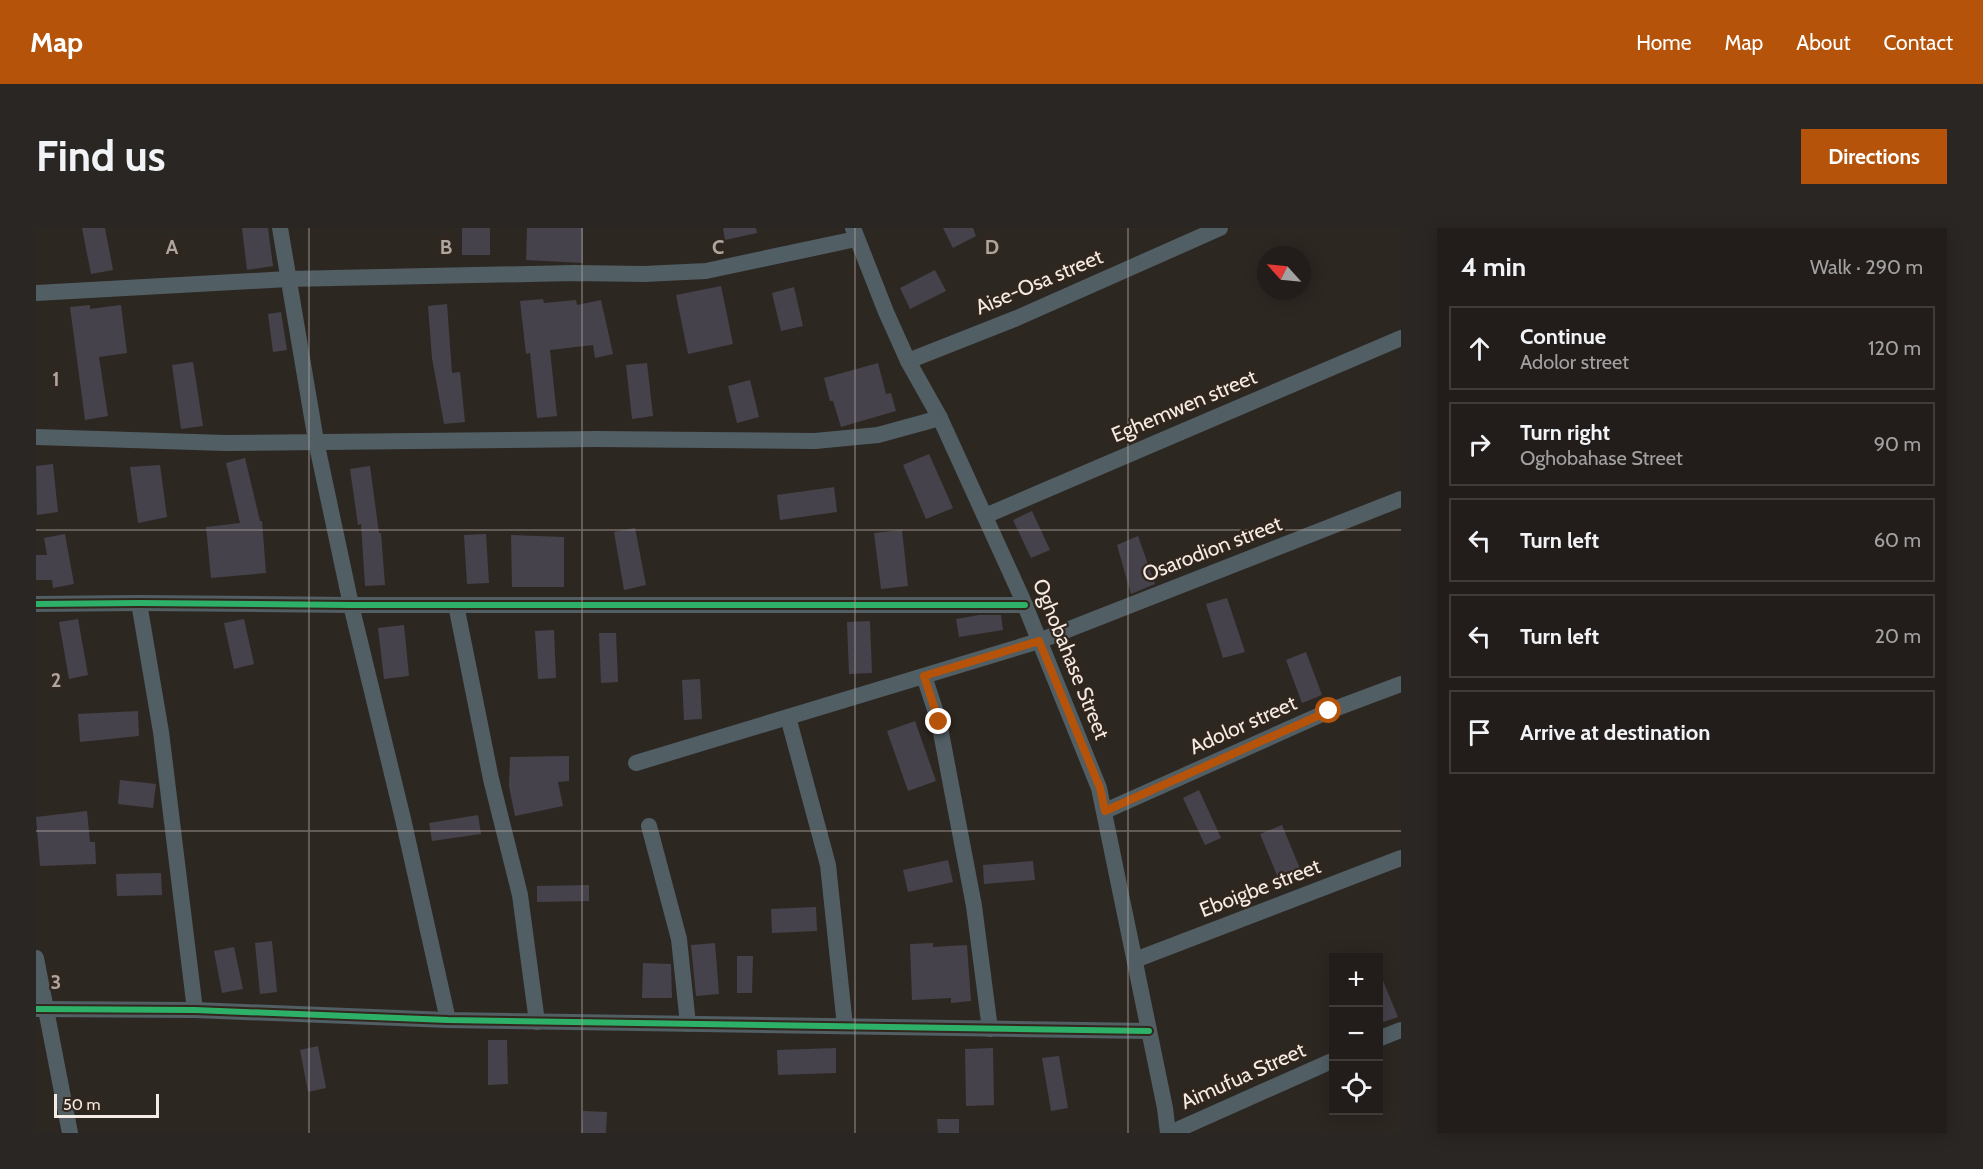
<!DOCTYPE html>
<html lang="en">
<head>
<meta charset="utf-8">
<style>
  :root { --surface:#221d1a; --page:#2a2623; --text:#f1f3f6; --muted:#a2a2a2; --line:#3f3b39; --accent:#b45309 }
  body { margin:0; font-family:Cabin,sans-serif; background:var(--page); color:var(--text) }
  .controls { position:absolute; right:18px; bottom:18px; display:grid; overflow:hidden; border-radius:0px; box-shadow:0 3px 15px #0003 }
  .controls button { width:54px; height:54px; display:grid; place-items:center; padding:0; border:0; border-bottom:2px solid var(--line); background:var(--surface); color:var(--text); font:30px sans-serif }
  .compass { position:absolute; left:1221px; top:18px; width:54px; height:54px; border-radius:50%; background:var(--surface); box-shadow:0 3px 15px #0003; rotate:297deg }
  .scale { position:absolute; left:18px; bottom:15px; width:105px; box-sizing:border-box; padding-left:6px; border:3px solid #f4ebe5; border-top:0; font-size:16px; line-height:21px; white-space:nowrap; color:#f4ebe5; -webkit-text-stroke:4px #32261d; paint-order:stroke }
  .stop { position:absolute; width:18px; height:18px; margin:-14px; border:4px solid #b45309; border-radius:50%; background:#fff }
  .stop.end { background:#b45309; border-color:#fff; box-shadow:0 2px 6px #0008 }
  .list { margin:0; padding:0; list-style:none }
  h2 { display:flex; justify-content:space-between; align-items:center; height:78px; margin:0; padding:0 24px; font-size:26px }
  h2 small { font-size:20px; font-weight:400; color:var(--muted) }
  .list li { display:grid; grid-template-columns:39px 1fr auto; gap:18px; align-items:center; box-sizing:border-box; height:84px; margin:0 12px 12px; padding:0 12px; border:2px solid var(--line); border-radius:0px }
  .list b { display:block; font-size:22px; white-space:nowrap }
  .list p { margin:0; font-size:20px; white-space:nowrap; color:var(--muted) }
  .list em { font-size:20px; font-style:normal; color:var(--muted) }
  .icon { flex:none; width:33px; height:33px; fill:none; stroke:currentColor; stroke-width:2; stroke-linecap:round; stroke-linejoin:round }
  .map { position:relative; flex:none; width:1365px; height:905px; overflow:hidden; border-radius:0px }
  header { display:flex; align-items:center; gap:36px; box-sizing:border-box; height:84px; padding:0 30px; background:var(--accent); color:#fff }
  header strong { font-size:28px }
  nav { display:flex; gap:33px; margin-inline-start:auto; font-size:21px }
  .intro { display:flex; align-items:center; justify-content:space-between; box-sizing:border-box; height:144px; padding:0 36px }
  h1 { margin:0; font-size:42px }
  .button { padding:15px 27px; border-radius:0px; background:var(--accent); color:#fff; font-size:21px; font-weight:700 }
  main { display:flex; gap:36px; padding:0 36px }
  aside { flex:1; background:var(--surface); border-radius:0px; box-shadow:0 3px 15px #0003 }
  .map>svg:first-child { display:block }
</style>
</head>
<body>
<header>
<strong>Map</strong>
<nav><a>Home</a><a>Map</a><a>About</a><a>Contact</a></nav>
</header>
<div class="intro"><h1>Find us</h1><a class="button">Directions</a></div>
<main>
<div class="map">
<svg width="1365" height="905" viewBox="0 0 1365 905">
  <rect width="100%" height="100%" fill="#2d2722"/>
  <g fill="#46424b">
    <path d="M 46,0 L 69,0 L 77,42 L 55,46 Z"/>
    <path d="M 206,0 L 232,0 L 237,38 L 211,42 Z"/>
    <rect x="426" y="0" width="28" height="27"/>
    <path d="M 491,0 L 547,0 L 547,35 L 490,32 Z"/>
    <path d="M 687,0 L 720,0 L 721,5 L 689,12 Z"/>
    <path d="M 907,0 L 937,0 L 940,8 L 917,20 Z"/>
    <path d="M 899,42 L 910,63 L 874,81 L 864,60 Z"/>
    <path d="M 685,58 L 697,116 L 652,126 L 640,67 Z"/>
    <path d="M 758,59 L 767,98 L 745,103 L 736,65 Z"/>
    <path d="M 507,71 L 508,75 L 540,72 L 541,77 L 565,72 L 577,126 L 559,130 L 557,117 L 514,122 L 521,188 L 501,190 L 494,125 L 490,126 L 484,73 Z"/>
    <path d="M 411,76 L 416,145 L 424,144 L 429,194 L 408,196 L 396,130 L 392,78 Z"/>
    <path d="M 54,77 L 54,81 L 85,77 L 91,125 L 63,129 L 72,188 L 49,192 L 34,79 Z"/>
    <path d="M 245,84 L 251,122 L 237,124 L 232,86 Z"/>
    <path d="M 157,134 L 167,198 L 145,201 L 136,137 Z"/>
    <path d="M 611,135 L 617,188 L 596,191 L 590,137 Z"/>
    <path d="M 842,135 L 850,166 L 855,165 L 860,183 L 805,199 L 797,173 L 794,173 L 788,150 Z"/>
    <path d="M 714,152 L 723,189 L 701,195 L 692,158 Z"/>
    <path d="M 893,226 L 917,280 L 890,291 L 867,237 Z"/>
    <path d="M 209,230 L 224,293 L 226,293 L 230,345 L 175,350 L 170,299 L 204,295 L 190,235 Z"/>
    <path d="M 17,236 L 22,284 L 1,287 L 0,238 Z"/>
    <path d="M 124,237 L 131,289 L 102,295 L 94,239 Z"/>
    <path d="M 334,238 L 343,305 L 345,305 L 349,357 L 329,358 L 325,296 L 322,297 L 314,241 Z"/>
    <path d="M 798,259 L 801,284 L 744,292 L 741,267 Z"/>
    <path d="M 996,283 L 1014,322 L 995,330 L 977,292 Z"/>
    <path d="M 599,300 L 610,357 L 588,362 L 578,304 Z"/>
    <path d="M 866,302 L 872,358 L 845,361 L 838,305 Z"/>
    <path d="M 29,306 L 38,356 L 17,360 L 16,352 L 0,352 L 0,327 L 11,327 L 8,310 Z"/>
    <path d="M 450,306 L 453,355 L 431,356 L 428,307 Z"/>
    <path d="M 475,307 L 528,309 L 528,359 L 476,359 Z"/>
    <path d="M 1102,308 L 1119,356 L 1095,366 L 1081,317 Z"/>
    <path d="M 1191,370 L 1209,424 L 1187,430 L 1170,376 Z"/>
    <path d="M 943,387 L 965,387 L 967,402 L 923,409 L 920,391 Z"/>
    <path d="M 42,391 L 52,447 L 33,451 L 23,394 Z"/>
    <path d="M 208,391 L 218,436 L 198,441 L 188,395 Z"/>
    <path d="M 834,393 L 836,445 L 813,446 L 811,394 Z"/>
    <path d="M 368,397 L 373,448 L 348,451 L 342,400 Z"/>
    <path d="M 518,402 L 520,450 L 502,451 L 499,403 Z"/>
    <path d="M 563,405 L 580,405 L 582,454 L 565,455 Z"/>
    <path d="M 1270,424 L 1286,467 L 1266,475 L 1250,432 Z"/>
    <path d="M 664,451 L 666,491 L 648,492 L 646,452 Z"/>
    <path d="M 102,483 L 103,508 L 44,514 L 42,486 Z"/>
    <path d="M 879,493 L 900,553 L 872,563 L 851,503 Z"/>
    <path d="M 533,528 L 533,553 L 522,554 L 527,578 L 479,588 L 473,558 L 474,529 Z"/>
    <path d="M 84,552 L 120,556 L 117,580 L 82,576 Z"/>
    <path d="M 1163,562 L 1185,610 L 1169,617 L 1147,570 Z"/>
    <path d="M 51,583 L 54,614 L 59,614 L 60,636 L 4,638 L 0,589 Z"/>
    <path d="M 442,587 L 445,606 L 396,613 L 393,595 Z"/>
    <path d="M 1246,597 L 1265,643 L 1243,652 L 1224,606 Z"/>
    <path d="M 912,632 L 917,654 L 872,664 L 867,642 Z"/>
    <path d="M 997,633 L 999,652 L 948,656 L 947,637 Z"/>
    <path d="M 125,645 L 126,667 L 81,668 L 80,646 Z"/>
    <path d="M 553,657 L 553,673 L 501,674 L 501,658 Z"/>
    <path d="M 780,679 L 781,703 L 736,705 L 735,681 Z"/>
    <path d="M 236,713 L 241,764 L 224,766 L 219,715 Z"/>
    <path d="M 679,715 L 683,766 L 660,768 L 655,717 Z"/>
    <path d="M 897,715 L 897,719 L 931,717 L 935,773 L 915,775 L 915,770 L 876,772 L 874,716 Z"/>
    <path d="M 198,719 L 207,761 L 186,765 L 178,723 Z"/>
    <path d="M 701,728 L 717,728 L 716,765 L 701,765 Z"/>
    <path d="M 607,735 L 635,736 L 636,770 L 606,770 Z"/>
    <path d="M 1342,741 L 1362,789 L 1342,796 Z"/>
    <path d="M 452,812 L 471,812 L 472,856 L 452,857 Z"/>
    <path d="M 282,818 L 290,860 L 272,864 L 264,822 Z"/>
    <path d="M 800,820 L 800,845 L 742,847 L 741,822 Z"/>
    <path d="M 957,820 L 958,877 L 930,878 L 929,821 Z"/>
    <path d="M 1023,828 L 1032,880 L 1015,883 L 1006,830 Z"/>
    <path d="M 547,883 L 571,884 L 570,905 L 546,905 Z"/>
    <path d="M 901,891 L 923,891 L 923,905 L 902,905 Z"/>
  </g>
  <g fill="none" stroke-linecap="round" stroke-linejoin="round">
    <g stroke="#515e64" stroke-width="16">
      <path d="M 244,0 L 280,213 L 315,377 L 367,591 L 412,792"/>
      <path d="M 817,0 L 850,84 L 872,133 L 904,190 L 986,370 L 1063,560 L 1129,880 L 1132,905"/>
      <path d="M 0,65 L 252,51 L 538,45 L 608,46 L 670,43 L 820,11"/>
      <path d="M 872,133 L 981,90 L 1184,0"/>
      <path d="M 0,209 L 190,215 L 561,211 L 779,213 L 842,207 L 904,190"/>
      <path d="M 949,288 L 1365,110"/>
      <path d="M 103,375 L 125,504 L 159,782"/>
      <path d="M 0,376 L 103,375 L 315,377 L 989,377"/>
      <path d="M 420,377 L 455,551 L 484,667 L 501,794"/>
      <path d="M 888,448 L 903,494 L 938,678 L 954,801"/>
      <path d="M 752,489 L 792,637 L 809,798"/>
      <path d="M 600,535 L 1003,413 L 1365,271"/>
      <path d="M 1069,583 L 1293,483 L 1365,456"/>
      <path d="M 613,598 L 643,711 L 652,796"/>
      <path d="M 0,730 L 34,905"/>
      <path d="M 1099,732 L 1365,630"/>
      <path d="M 0,781 L 159,782 L 412,792 L 1113,803"/>
      <path d="M 1342,811 L 1365,802"/>
      <path d="M 1134,905 L 1298,832"/>
    </g>
    <defs>
      <g id="cycleway">
        <path d="M 0,376 L 103,375 L 315,377 L 989,377"/>
        <path d="M 0,781 L 159,782 L 412,792 L 1113,803"/>
      </g>
    </defs>
    <use href="#cycleway" stroke="#32261d" stroke-width="10"/>
    <use href="#cycleway" stroke="#2db169" stroke-width="6"/>
  </g>
  <g fill="none" stroke-linecap="round" stroke-linejoin="round">
    <path stroke="#b45309" stroke-width="8" d="M 903,494 L 888,448 L 1003,413 L 1064,560 L 1069,583 L 1293,483"/>
  </g>
  <path fill="none" stroke="#aea6a1" stroke-width="1.5" stroke-opacity="0.55" d="M 273,0 L 273,905M 546,0 L 546,905M 819,0 L 819,905M 1092,0 L 1092,905M 0,302 L 1365,302M 0,603 L 1365,603"/>
  <g text-anchor="middle" stroke-width="4.5" stroke-linejoin="round" paint-order="stroke">
    <g font-size="21" fill="#f4ebe5" stroke="#32261d">
      <text transform="translate(1003 54) rotate(-23)" y="7">Aise-Osa street</text>
      <text transform="translate(1148 178) rotate(-23)" y="7">Eghemwen street</text>
      <text transform="translate(1176 321) rotate(-21)" y="7">Osarodion street</text>
      <text transform="translate(1035 431) rotate(68)" y="7">Oghobahase Street</text>
      <text transform="translate(1207 497) rotate(-24)" y="7">Adolor street</text>
      <text transform="translate(1224 660) rotate(-21)" y="7">Eboigbe street</text>
      <text transform="translate(1207 848) rotate(-24)" y="7">Aimufua Street</text>
    </g>
  </g>
  <g font-size="20" text-anchor="middle" font-weight="bold" fill="#aea6a1" stroke="#32261d" stroke-width="4.5" stroke-linejoin="round" paint-order="stroke">
    <text x="136" y="26">A</text>
    <text x="410" y="26">B</text>
    <text x="682" y="26">C</text>
    <text x="956" y="26">D</text>
    <text x="20" y="158">1</text>
    <text x="20" y="459">2</text>
    <text x="20" y="761">3</text>
  </g>
</svg>
<div class="controls">
<button>+</button>
<button>−</button>
<button><svg class="icon" aria-label="locate" viewBox="0 0 24 24"><circle cx="12" cy="12" r="6"/><path d="M12 2v4M12 18v4M2 12h4M18 12h4"/></svg></button>
</div>
<svg class="compass" viewBox="-18 -18 36 36"><path d="M0-13l5 13h-10z" fill="#e53935"/><path d="M0 13l5-13h-10z" fill="#a2a2a2"/></svg>
<div class="scale">50 m</div>
<div class="stop" style="left:1293px;top:483px"></div>
<div class="stop end" style="left:903px;top:494px"></div>
</div>
<aside>
<h2>4 min<small>Walk · 290 m</small></h2>
<ul class="list">
<li><svg class="icon" aria-label="ahead" viewBox="0 0 24 24"><path d="M12 20V5M6 11l6-6 6 6"/></svg><div><b>Continue</b><p>Adolor street</p></div><em>120 m</em></li>
<li><svg class="icon" aria-label="right" viewBox="0 0 24 24"><path d="M7 20v-9h11M14 6l5 5-5 5"/></svg><div><b>Turn right</b><p>Oghobahase Street</p></div><em>90 m</em></li>
<li><svg class="icon" aria-label="left" viewBox="0 0 24 24"><path d="M17 20v-9H6M10 6l-5 5 5 5"/></svg><div><b>Turn left</b></div><em>60 m</em></li>
<li><svg class="icon" aria-label="left" viewBox="0 0 24 24"><path d="M17 20v-9H6M10 6l-5 5 5 5"/></svg><div><b>Turn left</b></div><em>20 m</em></li>
<li><svg class="icon" aria-label="arrive" viewBox="0 0 24 24"><path d="M6 21V4h12l-3 4 3 4H6"/></svg><div><b>Arrive at destination</b></div></li>
</ul>
</aside>
</main>
</body>
</html>
